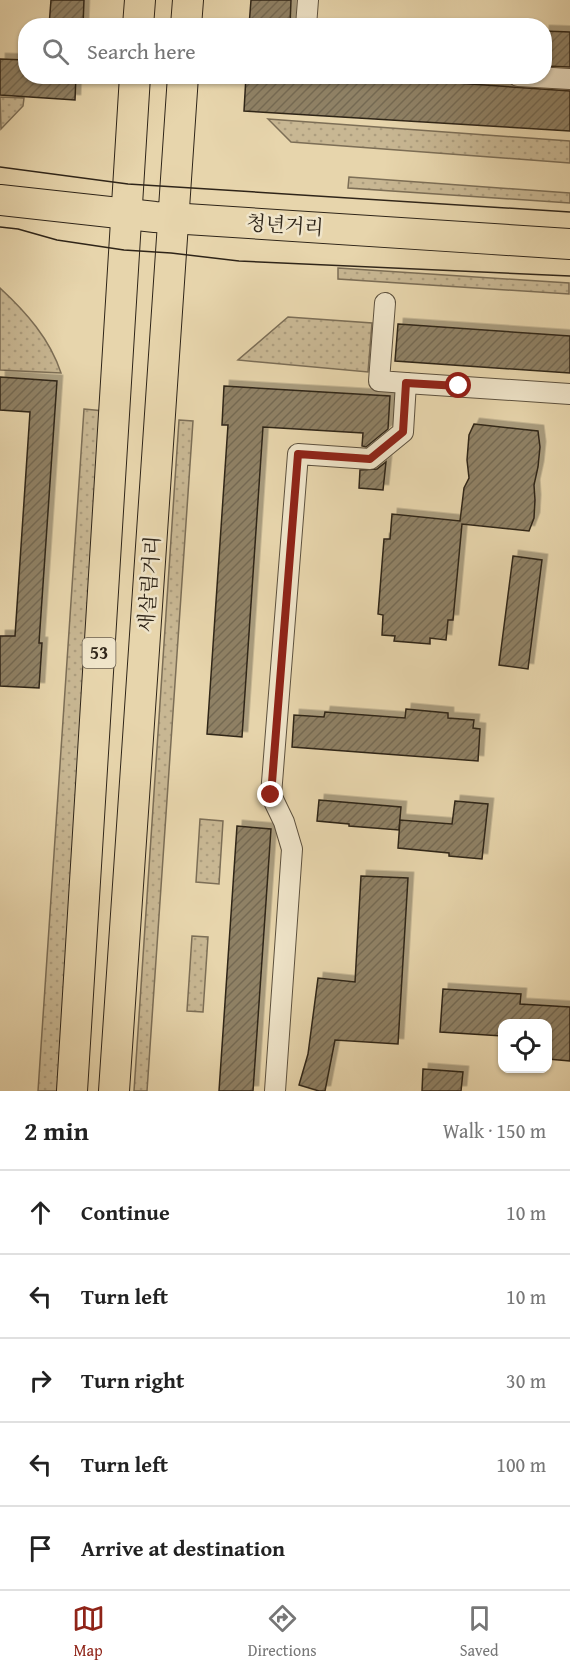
<!DOCTYPE html>
<html lang="en">
<head>
<meta charset="utf-8">
<style>
  :root { --surface:#fff; --page:#f6f6f6; --text:#222; --muted:#767676; --line:#e0e0e0; --accent:#8f2418 }
  body { margin:0; font-family:"Gentium Book Plus","Noto Serif KR",serif; background:var(--page); color:var(--text) }
  .controls { position:absolute; right:18px; bottom:18px; display:grid; overflow:hidden; border-radius:12px; box-shadow:0 2px 4px #0004 }
  .controls button { width:54px; height:54px; display:grid; place-items:center; padding:0; border:0; border-bottom:2px solid var(--line); background:var(--surface); color:var(--text); font:30px sans-serif }
  .stop { position:absolute; width:18px; height:18px; margin:-14px; border:4px solid #8f2418; border-radius:50%; background:#fff }
  .stop.end { background:#8f2418; border-color:#fff; box-shadow:0 2px 6px #0008 }
  .list { margin:0; padding:0; list-style:none }
  h2 { display:flex; justify-content:space-between; align-items:center; height:78px; margin:0; padding:0 24px; font-size:26px }
  h2 small { font-size:20px; font-weight:400; color:var(--muted) }
  .list li { display:grid; grid-template-columns:39px 1fr auto; gap:18px; align-items:center; box-sizing:border-box; height:84px; padding:0 24px; border-top:2px solid var(--line) }
  .list b { display:block; font-size:22px; white-space:nowrap }
  .list em { font-size:20px; font-style:normal; color:var(--muted) }
  .icon { flex:none; width:33px; height:33px; fill:none; stroke:currentColor; stroke-width:2; stroke-linecap:round; stroke-linejoin:round }
  .map { position:relative; flex:none; width:570px; height:1091px; overflow:hidden }
  .search { position:absolute; background:var(--surface); box-shadow:0 2px 4px #0004; left:18px; right:18px; top:18px; height:66px; display:flex; align-items:center; gap:15px; box-sizing:border-box; padding:0 21px; border-radius:24px; color:var(--muted); font-size:22px }
  .sheet { height:498px; background:var(--surface) }
  nav { display:flex; justify-content:space-around; align-items:center; box-sizing:border-box; height:84px; border-top:2px solid var(--line); background:var(--surface); font-size:16px; color:var(--muted) }
  nav a { display:grid; justify-items:center; gap:3px }
  nav .on { color:var(--accent) }
  .map>svg:first-child { display:block }
</style>
</head>
<body>
<div class="map">
<svg width="570" height="1091" viewBox="0 0 570 1091">
  <defs>
    <pattern id="grass-dots" width="8" height="8" patternUnits="userSpaceOnUse" patternTransform="scale(1.5)"><rect width="8" height="8" fill="#c8b793"/><path d="M2 2h.1M6 6h.1" fill="none" stroke="#ac9d7e" stroke-width="1.8" stroke-linecap="round"/></pattern>
    <pattern id="building-hatch" width="6" height="6" patternUnits="userSpaceOnUse" patternTransform="scale(1.5)"><rect width="6" height="6" fill="#8f8165"/><path d="M-1 1l2-2M0 6l6-6M5 7l2-2" fill="none" stroke="#756952"/></pattern>
    <filter id="shadow"><feDropShadow dx="5.5" dy="-5.5" stdDeviation="0" flood-color="#0004"/></filter>
  </defs>
  <rect width="100%" height="100%" fill="#e7d5ac"/>
  <filter id="stains"><feTurbulence type="fractalNoise" baseFrequency=".00333" numOctaves="4"/><feColorMatrix values="0 0 0 0 .2 0 0 0 0 .09 0 0 0 0 .02 0 0 0 .5 -.17"/></filter>
  <radialGradient id="worn" r=".72"><stop offset=".6" stop-color="#630" stop-opacity="0"/><stop offset="1" stop-color="#630" stop-opacity=".3"/></radialGradient>
  <g fill="url(#grass-dots)" stroke="#7c6e56" stroke-width="1.5">
    <path d="M 0,97 L 24,98 L 23,106 L 1,129 Z"/>
    <path d="M 268,119 L 570,141 L 570,163 L 291,142 Z"/>
    <path d="M 349,177 L 570,193 L 570,203 L 348,188 Z"/>
    <path d="M 338,268 L 569,283 L 569,294 L 338,279 Z"/>
    <path d="M 0,288 C 26,312 50,339 61,373 L 0,370 Z"/>
    <path d="M 288,317 L 372,323 L 368,372 L 238,360 Z"/>
    <path d="M 84,409 L 104,411 L 57,1091 L 38,1091 Z"/>
    <path d="M 179,420 L 193,421 L 147,1091 L 134,1091 Z"/>
    <path d="M 200,819 L 223,821 L 219,884 L 196,882 Z"/>
    <path d="M 192,936 L 208,937 L 203,1012 L 187,1011 Z"/>
  </g>
  <g fill="url(#building-hatch)" stroke="#2f2519" stroke-width="1.5" filter="url(#shadow)">
    <path d="M 51,0 L 84,0 L 83,26 L 49,26 Z"/>
    <path d="M 251,0 L 291,0 L 290,26 L 249,26 Z"/>
    <path d="M 544,31 L 570,32 L 570,67 L 544,66 Z"/>
    <path d="M 0,59 L 26,60 L 26,76 L 76,76 L 75,100 L 0,95 Z"/>
    <path d="M 246,76 L 356,76 L 570,91 L 570,131 L 244,111 Z"/>
    <path d="M 398,324 L 570,336 L 570,373 L 395,361 Z"/>
    <path d="M 0,377 L 57,381 L 39,643 L 42,643 L 39,688 L 0,686 L 0,636 L 15,636 L 30,412 L 0,410 Z"/>
    <path d="M 224,386 L 390,396 L 388,429 L 366,447 L 362,446 L 363,433 L 263,427 L 242,737 L 207,734 L 228,425 L 222,425 Z"/>
    <path d="M 474,424 L 538,431 L 540,447 L 538,467 L 534,485 L 535,500 L 534,518 L 529,531 L 462,524 L 453,620 L 448,620 L 446,640 L 430,638 L 430,644 L 394,641 L 395,636 L 382,635 L 383,615 L 378,614 L 384,539 L 390,539 L 392,514 L 460,521 L 464,488 L 469,478 L 467,460 L 469,435 Z"/>
    <path d="M 386,462 L 383,490 L 359,488 L 360,470 L 377,469 Z"/>
    <path d="M 513,556 L 542,560 L 528,669 L 499,665 Z"/>
    <path d="M 406,709 L 448,713 L 448,718 L 474,720 L 473,728 L 480,729 L 478,761 L 292,747 L 294,715 L 324,717 L 325,712 L 405,718 Z"/>
    <path d="M 319,800 L 401,807 L 399,830 L 349,826 L 349,824 L 317,821 Z"/>
    <path d="M 455,801 L 488,804 L 482,859 L 449,856 L 449,853 L 398,848 L 400,820 L 452,824 Z"/>
    <path d="M 237,826 L 271,829 L 253,1091 L 219,1091 Z"/>
    <path d="M 361,876 L 408,878 L 398,1044 L 335,1040 L 325,1091 L 319,1091 L 299,1085 L 308,1054 L 318,978 L 355,982 Z"/>
    <path d="M 443,989 L 521,994 L 520,1004 L 570,1007 L 570,1061 L 548,1059 L 548,1023 L 502,1023 L 502,1036 L 440,1032 Z"/>
    <path d="M 423,1069 L 463,1072 L 461,1091 L 422,1091 Z"/>
  </g>
  <g fill="none" stroke-linecap="round" stroke-linejoin="round">
    <defs>
      <g id="minor">
        <path d="M 306,26 L 308,0"/>
        <path d="M 518,76 L 570,79"/>
        <path d="M 385,303 L 379,381 L 406,383"/>
        <path d="M 275,1091 L 292,849 L 284,822 L 271,795 L 298,454 L 370,459 L 403,432 L 406,383 L 570,394"/>
      </g>
      <g id="primary">
        <path d="M 138,26 L 140,0"/>
        <path d="M 186,26 L 188,0"/>
        <path d="M 0,200 L 155,217 L 570,244"/>
        <path d="M 72,1091 L 135,76"/>
        <path d="M 114,1091 L 183,76"/>
      </g>
    </defs>
    <use href="#minor" stroke="#5d513e" stroke-width="22"/>
    <use href="#primary" stroke="#2f2519" stroke-width="32"/>
    <use href="#minor" stroke="#efe4c9" stroke-width="20"/>
    <use href="#primary" stroke="#e7d5ac" stroke-width="30"/>
    <g stroke="#2f2519" stroke-width="1.5">
      <path d="M 0,167 L 128,184 L 570,212"/>
      <path d="M 0,227 L 18,229 L 57,240 L 124,250 L 171,253 L 239,261 L 570,276"/>
    </g>
  </g>
  <g fill="none" stroke-linecap="round" stroke-linejoin="round">
    <path stroke="#8f2418" stroke-width="8" d="M 271,795 L 298,454 L 370,459 L 403,432 L 406,383 L 459,386"/>
  </g>
  <g text-anchor="middle" stroke-width="5" stroke-linejoin="round" paint-order="stroke">
    <rect fill="#efe4c9" stroke="#695e4e" stroke-width="1.5" x="82.5" y="638" width="33" height="30" rx="4.5"/>
    <g font-size="18" font-weight="bold" fill="#2f2519">
      <text x="99" y="659">53</text>
    </g>
    <g font-size="20" fill="#2f2519" stroke="#efe4c9">
      <text transform="translate(285 225) rotate(4)" y="7">청년거리</text>
      <text transform="translate(149 584) rotate(-86)" y="7">새살림거리</text>
    </g>
  </g>
  <rect width="100%" height="100%" filter="url(#stains)"/>
  <rect width="100%" height="100%" fill="url(#worn)"/>
</svg>
<div class="controls">
<button><svg class="icon" aria-label="locate" viewBox="0 0 24 24"><circle cx="12" cy="12" r="6"/><path d="M12 2v4M12 18v4M2 12h4M18 12h4"/></svg></button>
</div>
<div class="stop" style="left:459px;top:386px"></div>
<div class="stop end" style="left:271px;top:795px"></div>
<div class="search"><svg class="icon" aria-label="search" viewBox="0 0 24 24"><circle cx="10" cy="10" r="6"/><path d="M15 15l6 6"/></svg>Search here</div>
</div>
<section class="sheet">
<h2>2 min<small>Walk · 150 m</small></h2>
<ul class="list">
<li><svg class="icon" aria-label="ahead" viewBox="0 0 24 24"><path d="M12 20V5M6 11l6-6 6 6"/></svg><div><b>Continue</b></div><em>10 m</em></li>
<li><svg class="icon" aria-label="left" viewBox="0 0 24 24"><path d="M17 20v-9H6M10 6l-5 5 5 5"/></svg><div><b>Turn left</b></div><em>10 m</em></li>
<li><svg class="icon" aria-label="right" viewBox="0 0 24 24"><path d="M7 20v-9h11M14 6l5 5-5 5"/></svg><div><b>Turn right</b></div><em>30 m</em></li>
<li><svg class="icon" aria-label="left" viewBox="0 0 24 24"><path d="M17 20v-9H6M10 6l-5 5 5 5"/></svg><div><b>Turn left</b></div><em>100 m</em></li>
<li><svg class="icon" aria-label="arrive" viewBox="0 0 24 24"><path d="M6 21V4h12l-3 4 3 4H6"/></svg><div><b>Arrive at destination</b></div></li>
</ul>
</section>
<nav>
<a class="on"><svg class="icon" aria-label="map" viewBox="0 0 24 24"><path d="M3 6l6-2 6 2 6-2v14l-6 2-6-2-6 2zM9 4v14M15 6v14"/></svg>Map</a>
<a><svg class="icon" aria-label="directions" viewBox="0 0 24 24"><path d="M12 3l9 9-9 9-9-9zM9 14v-3h6M13 9l2 2-2 2"/></svg>Directions</a>
<a><svg class="icon" aria-label="saved" viewBox="0 0 24 24"><path d="M7 4h10v16l-5-4-5 4z"/></svg>Saved</a>
</nav>
</body>
</html>
